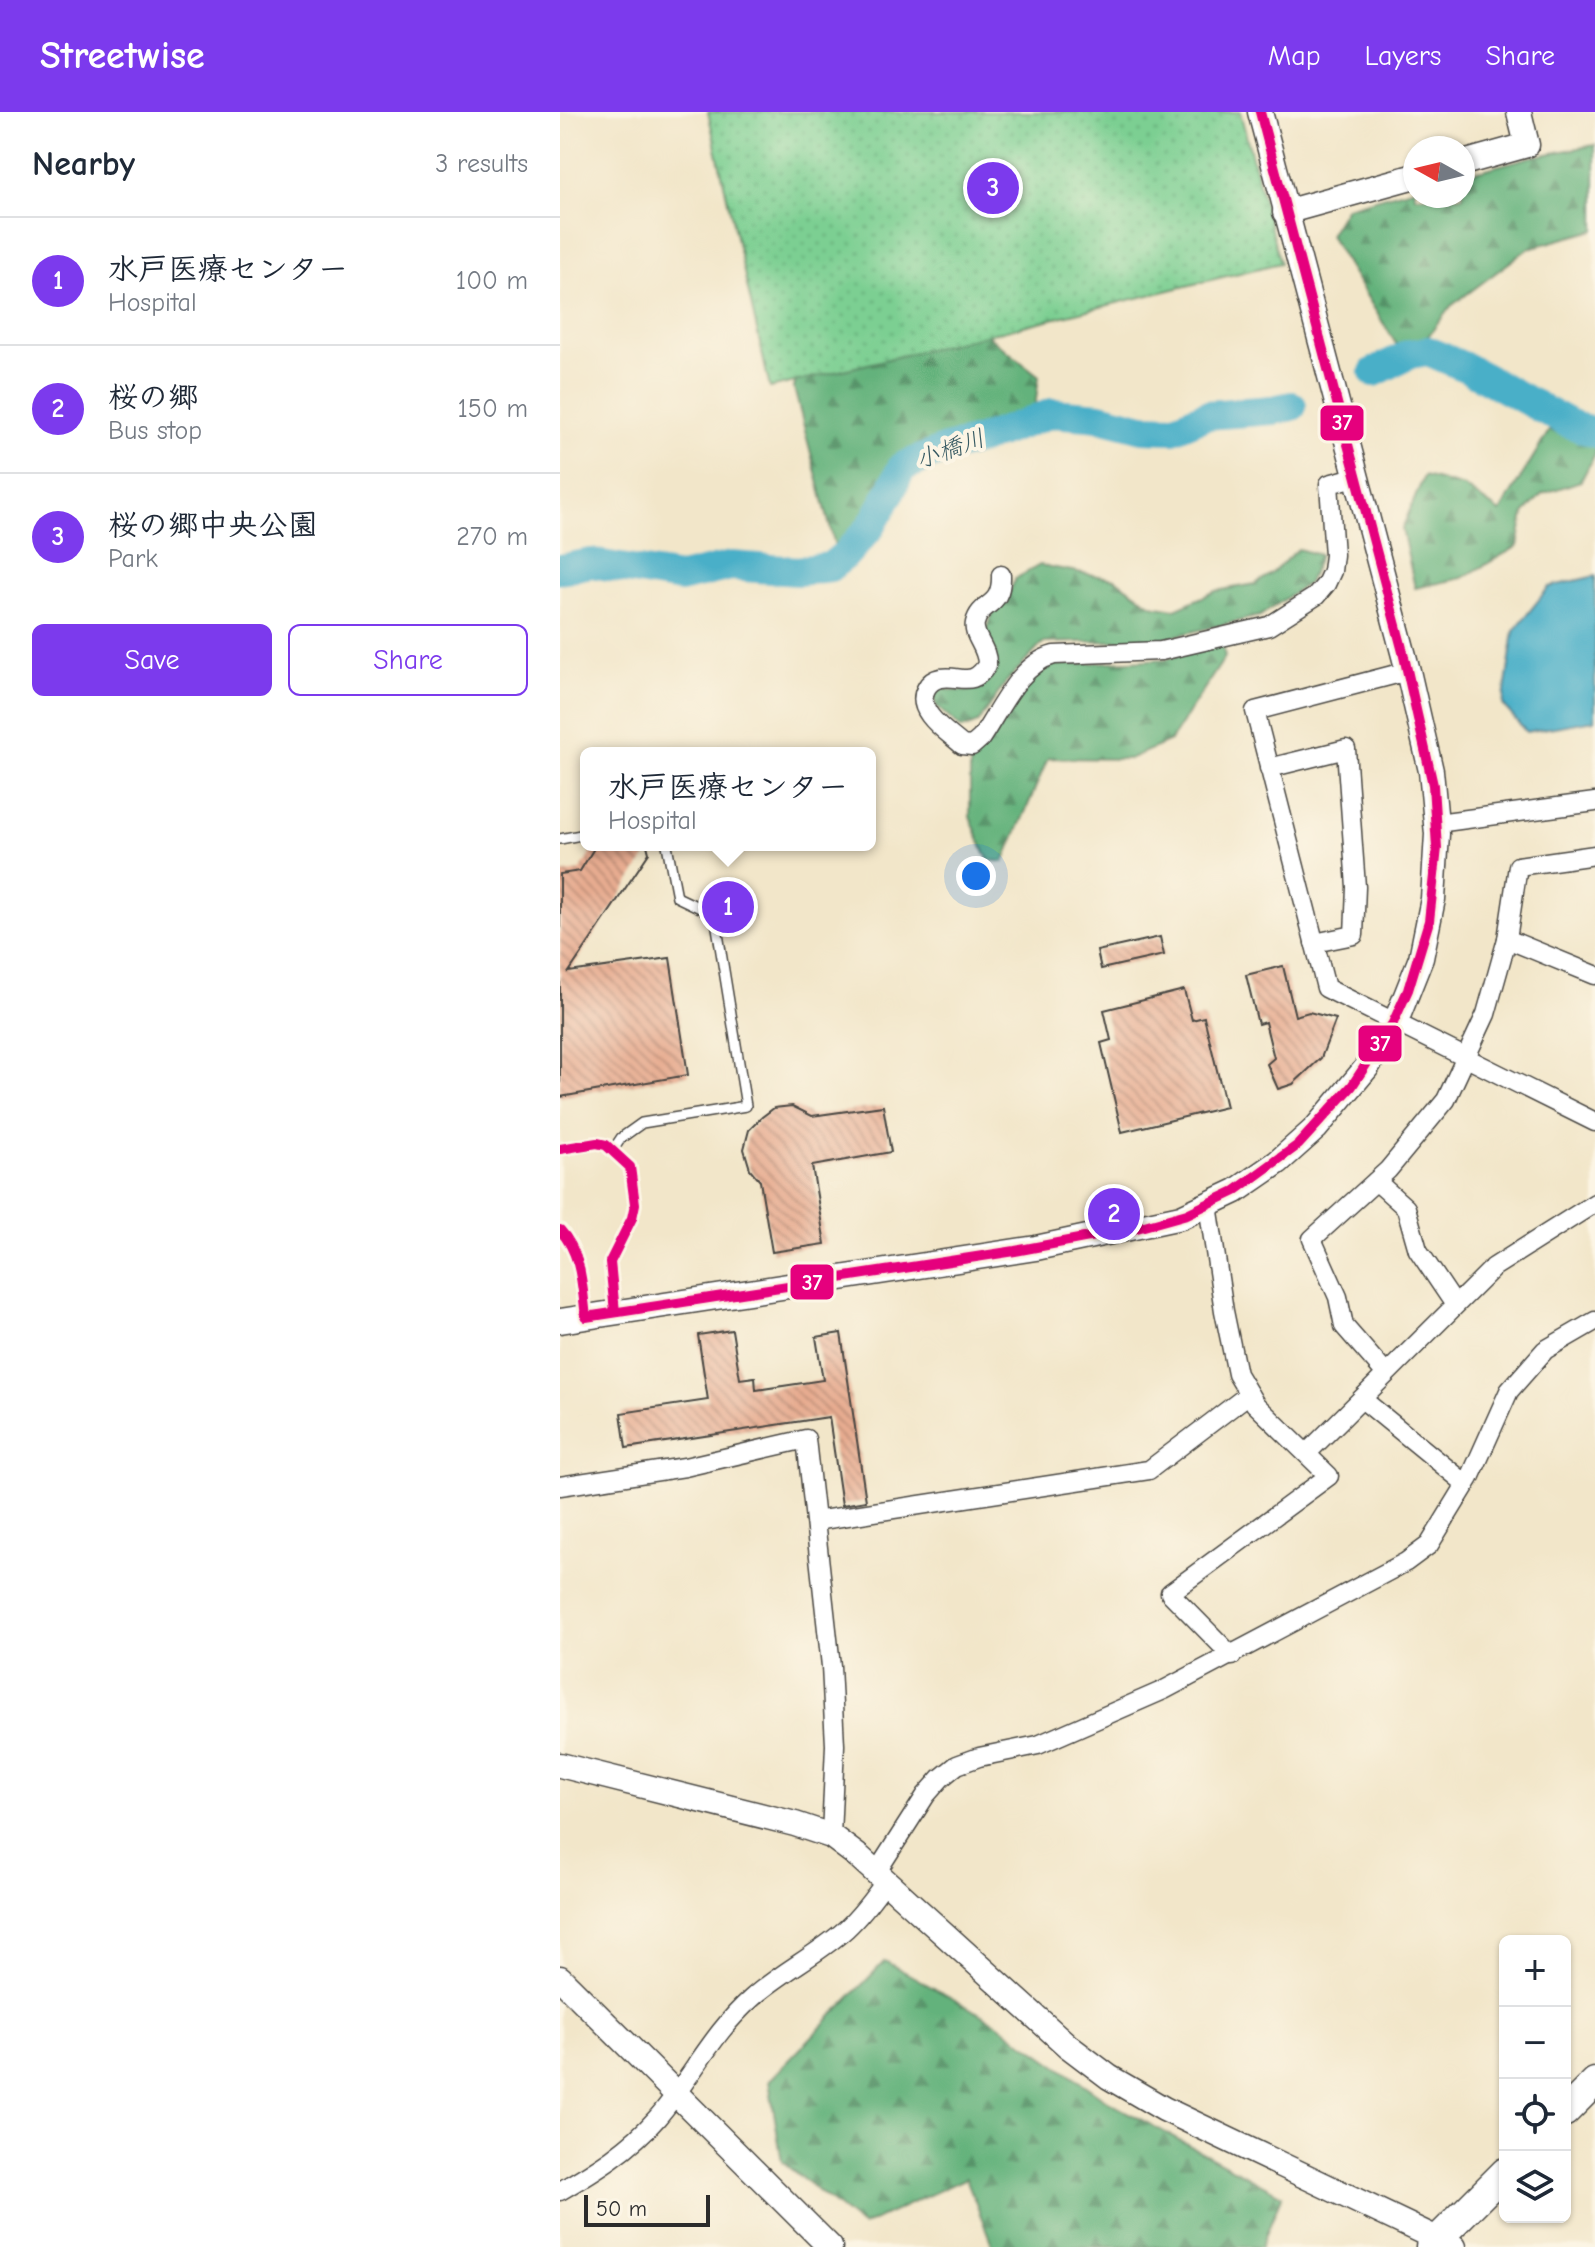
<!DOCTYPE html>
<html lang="en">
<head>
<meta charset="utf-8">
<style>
  :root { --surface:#fff; --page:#f2f2f3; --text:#1f2937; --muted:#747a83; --line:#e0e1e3; --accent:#7c3aed }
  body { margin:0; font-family:"Comic Neue","Klee One",sans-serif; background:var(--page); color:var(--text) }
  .controls { position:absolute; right:24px; bottom:24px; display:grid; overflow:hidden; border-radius:12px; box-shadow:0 2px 6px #0004 }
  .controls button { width:72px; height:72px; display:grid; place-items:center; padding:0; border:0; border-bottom:2px solid var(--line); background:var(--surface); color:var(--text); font:40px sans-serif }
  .compass { position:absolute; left:843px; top:24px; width:72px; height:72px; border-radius:50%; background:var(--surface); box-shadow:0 2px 6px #0004; rotate:278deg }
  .scale { position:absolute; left:24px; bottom:20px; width:126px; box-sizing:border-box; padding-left:8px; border:4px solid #2b2b2b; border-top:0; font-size:22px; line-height:28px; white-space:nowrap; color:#2b2b2b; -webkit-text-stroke:6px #fcf5e5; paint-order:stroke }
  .you { position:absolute; left:416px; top:764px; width:28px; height:28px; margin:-20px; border:6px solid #fff; border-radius:50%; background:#1a73e8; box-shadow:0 0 0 12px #1a73e833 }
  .badge { display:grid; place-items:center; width:52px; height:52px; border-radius:50%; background:var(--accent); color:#fff; font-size:26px; font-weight:700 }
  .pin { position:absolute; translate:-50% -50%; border:4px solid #fff; box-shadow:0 2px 8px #0006 }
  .popup { position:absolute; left:20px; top:635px; width:296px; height:104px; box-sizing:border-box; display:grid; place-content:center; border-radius:12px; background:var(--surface); filter:drop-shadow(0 2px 6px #0005); font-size:26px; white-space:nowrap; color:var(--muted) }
  .popup b { font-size:30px; color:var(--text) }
  .popup::after { content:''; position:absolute; left:50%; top:100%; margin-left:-16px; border:16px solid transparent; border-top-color:var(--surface) }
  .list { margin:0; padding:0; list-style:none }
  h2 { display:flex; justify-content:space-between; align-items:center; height:104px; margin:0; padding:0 32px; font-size:34px }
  h2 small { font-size:26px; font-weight:400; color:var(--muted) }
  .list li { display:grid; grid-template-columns:52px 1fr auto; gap:24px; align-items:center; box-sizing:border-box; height:128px; padding:0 32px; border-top:2px solid var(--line) }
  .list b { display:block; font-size:30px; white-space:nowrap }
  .list p { margin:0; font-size:26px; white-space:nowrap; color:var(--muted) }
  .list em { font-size:26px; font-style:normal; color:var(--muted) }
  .actions { display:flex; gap:16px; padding:24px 32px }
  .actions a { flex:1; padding:18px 0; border:2px solid var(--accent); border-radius:12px; text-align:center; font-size:28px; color:var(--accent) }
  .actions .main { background:var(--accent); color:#fff }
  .icon { flex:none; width:44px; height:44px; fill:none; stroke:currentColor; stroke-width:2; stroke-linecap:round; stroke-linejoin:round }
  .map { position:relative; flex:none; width:1035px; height:2135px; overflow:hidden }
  header { display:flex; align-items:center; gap:48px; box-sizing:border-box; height:112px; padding:0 40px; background:var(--accent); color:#fff }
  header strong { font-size:38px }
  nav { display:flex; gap:44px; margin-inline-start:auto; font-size:28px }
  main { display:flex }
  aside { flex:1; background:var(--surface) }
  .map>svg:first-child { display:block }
</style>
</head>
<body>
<header>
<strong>Streetwise</strong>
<nav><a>Map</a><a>Layers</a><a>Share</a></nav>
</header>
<main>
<aside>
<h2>Nearby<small>3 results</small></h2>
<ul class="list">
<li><span class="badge">1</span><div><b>水戸医療センター</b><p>Hospital</p></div><em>100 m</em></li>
<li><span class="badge">2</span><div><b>桜の郷</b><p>Bus stop</p></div><em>150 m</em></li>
<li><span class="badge">3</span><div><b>桜の郷中央公園</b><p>Park</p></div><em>270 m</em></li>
</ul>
<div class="actions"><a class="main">Save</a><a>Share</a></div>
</aside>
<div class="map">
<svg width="1035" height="2135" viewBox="0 0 1035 2135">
  <defs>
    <pattern id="forest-firs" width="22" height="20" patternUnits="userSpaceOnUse" patternTransform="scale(2)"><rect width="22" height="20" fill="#64b27c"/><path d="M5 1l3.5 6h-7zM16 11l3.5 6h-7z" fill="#539166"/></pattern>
    <pattern id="park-dots" width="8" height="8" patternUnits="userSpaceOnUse" patternTransform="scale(2)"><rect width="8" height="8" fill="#7bcf92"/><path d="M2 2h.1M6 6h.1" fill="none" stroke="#6ab27e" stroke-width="1.8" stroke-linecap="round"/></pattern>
    <pattern id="building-back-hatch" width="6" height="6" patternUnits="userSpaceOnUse" patternTransform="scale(2)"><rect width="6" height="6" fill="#e7ac90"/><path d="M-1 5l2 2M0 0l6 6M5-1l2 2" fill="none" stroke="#bb8c76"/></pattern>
  </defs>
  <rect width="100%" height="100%" fill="#fcf5e5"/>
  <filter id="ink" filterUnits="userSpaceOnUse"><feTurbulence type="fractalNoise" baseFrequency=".0125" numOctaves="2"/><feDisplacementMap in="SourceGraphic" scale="16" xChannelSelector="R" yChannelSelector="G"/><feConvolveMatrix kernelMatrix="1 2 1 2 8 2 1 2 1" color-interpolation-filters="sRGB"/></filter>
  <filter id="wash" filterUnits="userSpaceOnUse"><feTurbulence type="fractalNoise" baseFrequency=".006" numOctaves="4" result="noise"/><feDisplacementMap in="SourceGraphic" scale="32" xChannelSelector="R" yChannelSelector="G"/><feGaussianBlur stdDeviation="1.8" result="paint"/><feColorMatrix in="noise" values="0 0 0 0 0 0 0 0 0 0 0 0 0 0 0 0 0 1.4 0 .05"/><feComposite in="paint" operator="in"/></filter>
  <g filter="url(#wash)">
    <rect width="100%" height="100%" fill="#f2e6c9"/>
    <g fill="url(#forest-firs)" stroke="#486e54" stroke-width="2">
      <path d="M 1035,33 L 1035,118 L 969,136 L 891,194 L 866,227 L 838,235 L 769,123 L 786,95 L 855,76 L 855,84 L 903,84 L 903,63 L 971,45 Z"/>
      <path d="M 261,155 L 393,196 L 479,264 L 475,296 L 344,346 L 314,393 L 275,434 L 234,276 Z"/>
      <path d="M 989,319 L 1035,331 L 1035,342 L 1021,369 L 982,382 L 964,402 L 958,434 L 902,466 L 855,476 L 842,417 L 864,364 L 904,375 L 940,400 Z"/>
      <path d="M 738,437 L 760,443 L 748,471 L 700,504 L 597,528 L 483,531 L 447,569 L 418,611 L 402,617 L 376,594 L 374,583 L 381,577 C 389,577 401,580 408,579 C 440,571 443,545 426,522 L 432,503 L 447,487 L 455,467 L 480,453 L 555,467 L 592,493 L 615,497 L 656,479 L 695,472 L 711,462 Z"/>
      <path d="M 662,531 L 665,545 L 610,629 L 569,647 L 488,646 L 444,750 L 428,748 L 410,705 L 410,653 L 473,566 L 493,553 L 606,547 Z"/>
      <path d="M 325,1849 L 433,1909 L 550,1991 L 722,2083 L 701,2135 L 433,2135 L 406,2066 L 302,2114 L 222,2050 L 209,1969 Z"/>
    </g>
    <path fill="url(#park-dots)" stroke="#537d5e" stroke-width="2" d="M 148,0 L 680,0 L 720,151 L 210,276 Z"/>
    <path fill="#49afc8" stroke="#3a6d7a" stroke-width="2" d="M 1035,464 L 1035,608 L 966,620 L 943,593 L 954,519 L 989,475 Z"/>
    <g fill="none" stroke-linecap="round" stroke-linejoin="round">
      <g stroke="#49afc8" stroke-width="30">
        <path d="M 814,260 L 850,242 L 868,239 L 907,256 L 1006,310 L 1035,321"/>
        <path d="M 0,457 L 31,451 L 120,466 L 171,454 L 238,459 L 270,455 L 286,442 L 310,416 L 330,381 L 342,355 L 386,337 L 420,328 L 492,301 L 540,305 L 583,316 L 613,317 L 646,303 L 713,298 L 732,294"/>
      </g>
    </g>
    <g id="blocks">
      <g fill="url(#building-back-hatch)">
        <path d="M 36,733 L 87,733 L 89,741 L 9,860 L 110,846 L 128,963 L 0,985 L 0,762 L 20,759 Z"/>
        <path d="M 600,825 L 604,843 L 541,857 L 537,839 Z"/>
        <path d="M 723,854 L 735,904 L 749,900 L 776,907 L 761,946 L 733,972 L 718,977 L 707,952 L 714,946 L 705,910 L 698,912 L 686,863 Z"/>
        <path d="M 624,878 L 632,908 L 644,905 L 666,995 L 562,1020 L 541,931 L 551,928 L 544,898 Z"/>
        <path d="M 232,994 L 252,1004 L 323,994 L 331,1040 L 252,1054 L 265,1132 L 212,1140 L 200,1069 L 190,1057 L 184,1037 L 189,1018 L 202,1005 L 214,996 Z"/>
        <path d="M 172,1218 L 180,1267 L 195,1265 L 196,1278 L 263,1268 L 256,1225 L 281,1221 L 306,1389 L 282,1393 L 269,1305 L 66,1336 L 61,1301 L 148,1288 L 138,1223 Z"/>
      </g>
    </g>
  </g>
  <g filter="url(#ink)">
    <use href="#blocks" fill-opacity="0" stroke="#494743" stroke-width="2"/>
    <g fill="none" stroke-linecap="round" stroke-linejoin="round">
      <defs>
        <g id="lane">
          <path d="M 0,727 L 26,722"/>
          <path d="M 0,1037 L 37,1031 L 46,1033 L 70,1055 L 75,1092 L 72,1106 L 50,1150 L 55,1198"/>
          <path d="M 53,1038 L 61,1026 L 82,1011 L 186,994 L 155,803 L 117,785 L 107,733"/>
          <path d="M 0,1118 C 23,1137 22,1178 26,1205"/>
        </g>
        <g id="street">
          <path d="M 441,463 C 442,497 421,488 415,511 C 412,525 428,535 427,553 C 412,576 402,563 381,566 C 374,567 369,571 366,577 C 354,600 388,620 402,633 L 412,634 L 421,626 C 440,598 459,552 494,543 L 601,539 L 709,514 L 756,484 L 766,472 L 772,459 L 774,443 L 769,372 L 795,365"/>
          <path d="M 848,559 L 695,599 L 766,876 L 1035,1010"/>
          <path d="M 709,656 L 786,637 L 796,775 L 794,823 L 754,831"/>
          <path d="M 877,711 L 1035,690"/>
          <path d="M 947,827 L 1035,863"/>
          <path d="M 816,1069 L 846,1096 L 858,1138 L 895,1193"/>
          <path d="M 648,1093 L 664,1199 L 677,1262 L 695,1292 L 769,1364 L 610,1481 L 672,1544"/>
          <path d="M 826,1262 L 784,1214 L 778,1185 L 752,1127 L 828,1058 L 886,988 L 926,902 L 947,827 L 958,754 L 1035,743"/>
          <path d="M 802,1287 L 906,1372"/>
          <path d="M 747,1341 L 934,1155 L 1035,1091"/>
          <path d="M 0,1374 L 125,1355 L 246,1327 L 271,1554 L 275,1633 L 271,1724"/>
          <path d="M 255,1409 L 589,1358 L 689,1282"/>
          <path d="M 316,1761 L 366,1683 L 381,1666 L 397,1653 L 419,1645 L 478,1633 L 604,1578 L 846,1450 L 869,1433 L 910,1366 L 949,1279 L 985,1238 L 1035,1209"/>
          <path d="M 0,2079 C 36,2058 70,2037 97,2006 C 131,1967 153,1920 192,1886 C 221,1860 257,1843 286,1817 C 301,1803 313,1787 325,1770"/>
        </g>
        <g id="secondary">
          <path d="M 903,51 L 967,33 L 959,0"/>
          <path d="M 725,100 L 855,64"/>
          <path d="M 0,1209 L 476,1136 L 621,1105 L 676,1079 L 718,1050 L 756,1016 L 807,955 L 836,909 L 861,846 L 873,787 L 877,722 L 871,659 L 848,559 L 700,0"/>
          <path d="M 0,1653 L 235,1712 L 271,1724 L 299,1745 L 508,1934 L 549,1965 L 604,1997 L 894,2135"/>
          <path d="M 0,1866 L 270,2135"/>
        </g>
        <g id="primary">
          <path d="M 1005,2000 L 1035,1970"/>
          <path d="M 870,2135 L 945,2060"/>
        </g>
      </defs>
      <use href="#lane" stroke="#494743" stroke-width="12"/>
      <use href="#street" stroke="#494743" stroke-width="21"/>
      <use href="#secondary" stroke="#494743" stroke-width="27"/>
      <use href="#primary" stroke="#494743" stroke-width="31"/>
      <use href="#lane" stroke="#fff" stroke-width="9"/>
      <use href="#street" stroke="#fff" stroke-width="18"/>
      <use href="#secondary" stroke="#fff" stroke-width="24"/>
      <use href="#primary" stroke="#fff" stroke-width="28"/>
      <defs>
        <g id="bus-1">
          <path d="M 0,1037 L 37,1031 L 46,1033 L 70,1055 L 75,1092 L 72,1106 L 50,1150 L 55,1200"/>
          <path d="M 0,1118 C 22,1142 22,1174 26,1205 L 455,1139 L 577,1116 L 627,1102 L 675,1079 L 738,1033 L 792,974 L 833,911 L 848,878 L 869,809 L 877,736 L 873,673 L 843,540 L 700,0"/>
        </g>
      </defs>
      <use href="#bus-1" stroke="#fcf5e5" stroke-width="16"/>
      <use href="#bus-1" stroke="#e5007d" stroke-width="10"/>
    </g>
  </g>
  <g text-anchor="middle" stroke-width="8" stroke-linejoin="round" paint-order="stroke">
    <g font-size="24" font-style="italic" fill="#365962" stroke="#fcf5e5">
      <text transform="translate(390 337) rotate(-20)" y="8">小橋川</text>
    </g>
  </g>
  <g stroke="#fcf5e5" stroke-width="3">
    <rect x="759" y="292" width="46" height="38" rx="8" fill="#e5007d"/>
    <rect x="797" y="912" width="46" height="39" rx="8" fill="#e5007d"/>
    <rect x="229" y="1151" width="46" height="38" rx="8" fill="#e5007d"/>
  </g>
  <g font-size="22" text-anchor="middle" font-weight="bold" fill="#fff">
    <text x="782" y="318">37</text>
    <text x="820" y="939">37</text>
    <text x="252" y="1178">37</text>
  </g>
</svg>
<div class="controls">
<button>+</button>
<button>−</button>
<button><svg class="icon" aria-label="locate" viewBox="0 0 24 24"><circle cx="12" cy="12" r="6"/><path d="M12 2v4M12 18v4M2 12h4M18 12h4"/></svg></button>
<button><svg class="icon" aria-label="layers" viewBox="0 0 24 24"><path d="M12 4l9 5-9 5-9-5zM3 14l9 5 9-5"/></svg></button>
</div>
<svg class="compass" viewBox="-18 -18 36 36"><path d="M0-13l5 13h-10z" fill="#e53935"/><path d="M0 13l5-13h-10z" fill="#747a83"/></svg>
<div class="scale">50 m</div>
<div class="you"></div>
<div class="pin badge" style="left:168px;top:795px">1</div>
<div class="popup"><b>水戸医療センター</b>Hospital</div>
<div class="pin badge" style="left:554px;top:1102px">2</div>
<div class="pin badge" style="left:433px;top:76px">3</div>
</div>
</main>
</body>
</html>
